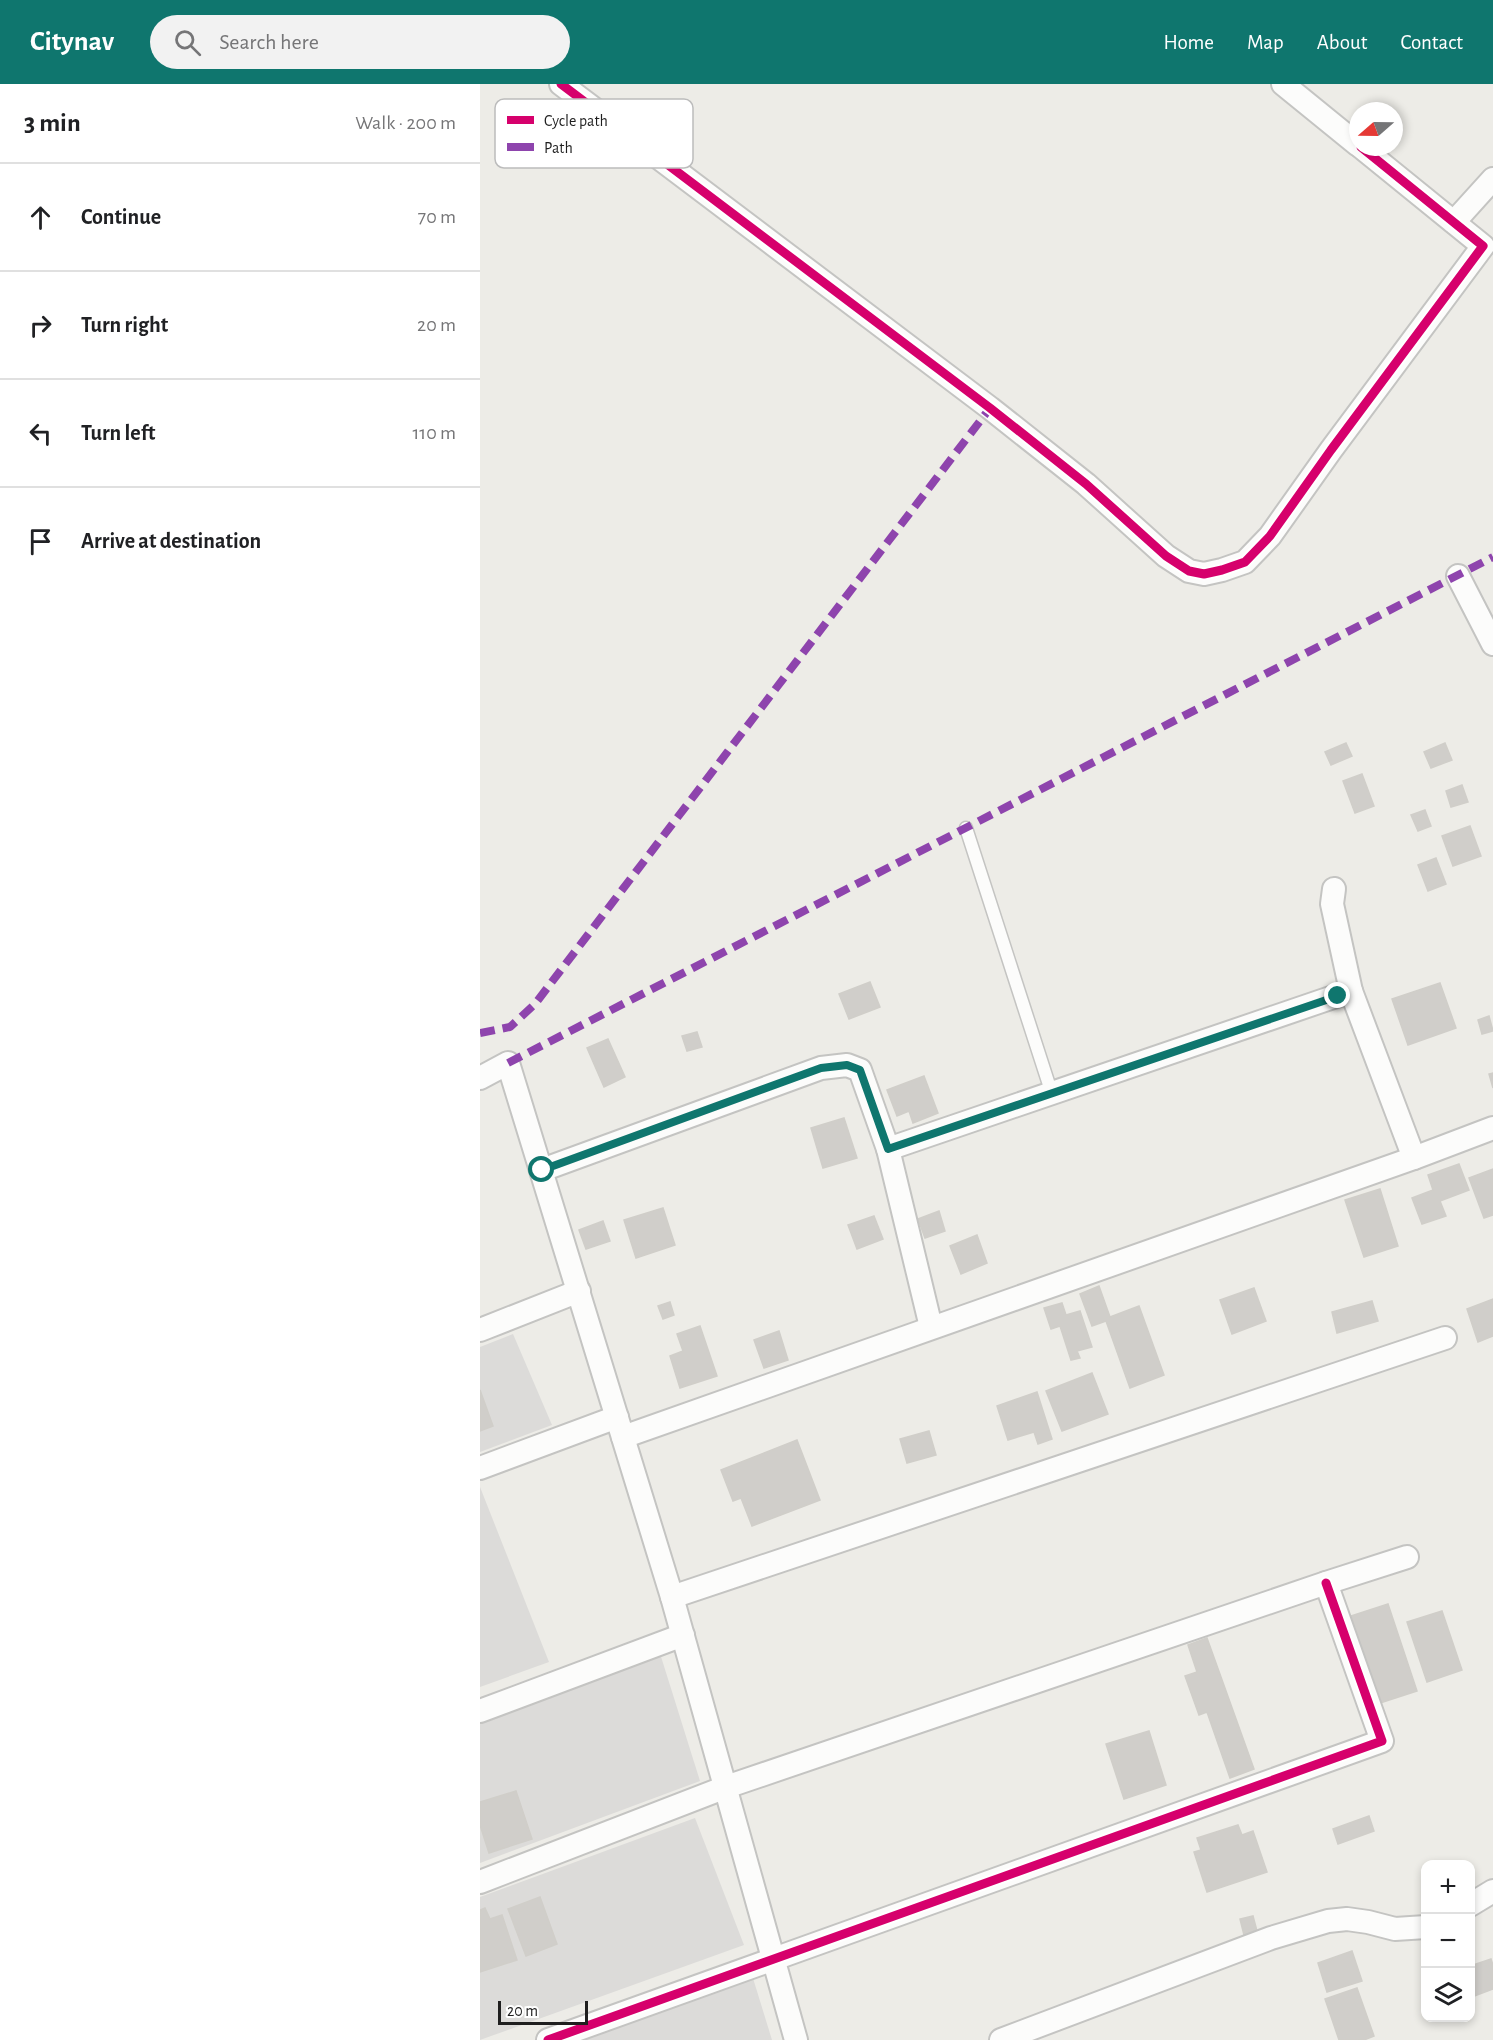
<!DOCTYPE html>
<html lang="en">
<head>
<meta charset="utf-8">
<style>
  :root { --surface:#fff; --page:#f2f2f2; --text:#202124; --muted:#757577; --line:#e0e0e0; --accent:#0f766e }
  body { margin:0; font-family:"Alegreya Sans",sans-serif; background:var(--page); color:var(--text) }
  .controls { position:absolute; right:18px; bottom:18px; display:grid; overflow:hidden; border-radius:12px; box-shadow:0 3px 9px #0003 }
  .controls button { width:54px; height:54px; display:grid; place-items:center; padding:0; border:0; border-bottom:2px solid var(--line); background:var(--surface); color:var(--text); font:30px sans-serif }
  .compass { position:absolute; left:869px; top:18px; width:54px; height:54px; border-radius:50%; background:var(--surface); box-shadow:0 3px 9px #0003; rotate:250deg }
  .scale { position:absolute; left:18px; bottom:15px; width:90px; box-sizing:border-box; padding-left:6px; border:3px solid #1f1f1f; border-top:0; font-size:16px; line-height:21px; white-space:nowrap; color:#1f1f1f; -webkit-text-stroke:4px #fff; paint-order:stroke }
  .stop { position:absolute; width:18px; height:18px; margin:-14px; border:4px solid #0f766e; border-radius:50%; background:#fff }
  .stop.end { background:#0f766e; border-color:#fff; box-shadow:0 2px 6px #0008 }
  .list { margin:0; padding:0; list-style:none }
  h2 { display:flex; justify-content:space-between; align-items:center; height:78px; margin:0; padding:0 24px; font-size:26px }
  h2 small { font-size:20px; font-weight:400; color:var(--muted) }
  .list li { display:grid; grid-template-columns:39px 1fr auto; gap:18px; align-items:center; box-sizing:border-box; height:108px; padding:0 24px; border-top:2px solid var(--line) }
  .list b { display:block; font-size:22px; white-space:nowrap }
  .list em { font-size:20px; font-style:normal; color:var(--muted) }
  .icon { flex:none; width:33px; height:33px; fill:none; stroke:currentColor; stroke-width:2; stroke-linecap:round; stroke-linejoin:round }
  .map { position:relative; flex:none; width:1013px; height:1956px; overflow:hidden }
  header { display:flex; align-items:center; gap:36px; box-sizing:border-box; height:84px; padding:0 30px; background:var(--accent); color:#fff }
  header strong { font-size:28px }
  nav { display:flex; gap:33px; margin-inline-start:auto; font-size:21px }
  .search { width:420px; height:54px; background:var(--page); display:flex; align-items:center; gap:15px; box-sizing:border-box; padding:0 21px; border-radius:33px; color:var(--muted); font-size:22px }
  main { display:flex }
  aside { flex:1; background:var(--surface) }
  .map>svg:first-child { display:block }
</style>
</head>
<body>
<header>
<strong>Citynav</strong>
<div class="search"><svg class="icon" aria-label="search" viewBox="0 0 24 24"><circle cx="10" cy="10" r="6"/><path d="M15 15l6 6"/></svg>Search here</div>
<nav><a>Home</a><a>Map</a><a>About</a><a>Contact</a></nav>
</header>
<main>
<aside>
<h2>3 min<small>Walk · 200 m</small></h2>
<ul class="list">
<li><svg class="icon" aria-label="ahead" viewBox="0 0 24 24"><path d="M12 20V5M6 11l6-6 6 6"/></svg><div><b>Continue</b></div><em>70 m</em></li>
<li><svg class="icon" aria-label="right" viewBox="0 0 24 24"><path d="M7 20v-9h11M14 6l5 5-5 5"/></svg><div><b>Turn right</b></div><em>20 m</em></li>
<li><svg class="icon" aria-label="left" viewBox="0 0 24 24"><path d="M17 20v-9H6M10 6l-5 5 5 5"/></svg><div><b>Turn left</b></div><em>110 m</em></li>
<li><svg class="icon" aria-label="arrive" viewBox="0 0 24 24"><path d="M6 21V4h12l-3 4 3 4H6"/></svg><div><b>Arrive at destination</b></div></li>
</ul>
</aside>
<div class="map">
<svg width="1013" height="1956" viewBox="0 0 1013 1956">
  <rect width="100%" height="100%" fill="#edece7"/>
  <g fill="#dcdbd9">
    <path d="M 33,1250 L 72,1341 L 0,1368 L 0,1263 Z"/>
    <path d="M 0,1403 L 69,1578 L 0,1603 Z"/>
    <path d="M 178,1563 L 220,1697 L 0,1779 L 0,1627 Z"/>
    <path d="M 215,1734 L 264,1861 L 0,1956 L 0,1813 Z"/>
    <path d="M 272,1891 L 292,1956 L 94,1956 Z"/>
  </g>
  <g fill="#d0ceca" stroke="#d0cec9" stroke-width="1.5">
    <path d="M 866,659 L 872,672 L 851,681 L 845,668 Z"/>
    <path d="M 965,659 L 972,676 L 951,684 L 944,668 Z"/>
    <path d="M 882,690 L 894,722 L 875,729 L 863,697 Z"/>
    <path d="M 982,701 L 988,718 L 971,723 L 966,707 Z"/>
    <path d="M 945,726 L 951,742 L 938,747 L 931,731 Z"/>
    <path d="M 990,742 L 1001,772 L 973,782 L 962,752 Z"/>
    <path d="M 956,774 L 966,800 L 948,807 L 938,781 Z"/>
    <path d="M 390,898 L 400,923 L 369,935 L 359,910 Z"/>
    <path d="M 960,899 L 976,944 L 928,961 L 912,915 Z"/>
    <path d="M 1009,932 L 1013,947 L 1002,950 L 998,936 Z"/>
    <path d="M 217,948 L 222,963 L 207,967 L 202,952 Z"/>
    <path d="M 128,955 L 145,993 L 124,1003 L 107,964 Z"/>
    <path d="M 1013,989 L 1013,1004 L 1009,990 Z"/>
    <path d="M 444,992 L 458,1029 L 433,1039 L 429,1027 L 417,1032 L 407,1006 Z"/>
    <path d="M 364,1034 L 377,1074 L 343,1084 L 331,1044 Z"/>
    <path d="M 979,1080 L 989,1106 L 960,1117 L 966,1132 L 942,1140 L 932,1114 L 953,1106 L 948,1091 Z"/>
    <path d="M 1013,1085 L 1013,1131 L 1004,1134 L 989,1094 Z"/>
    <path d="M 900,1105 L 918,1162 L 884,1173 L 865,1116 Z"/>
    <path d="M 183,1124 L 195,1161 L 156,1174 L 144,1136 Z"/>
    <path d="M 459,1127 L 465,1147 L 445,1154 L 438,1135 Z"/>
    <path d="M 394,1132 L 403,1155 L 377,1165 L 368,1141 Z"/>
    <path d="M 123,1137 L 130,1157 L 106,1165 L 99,1146 Z"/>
    <path d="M 497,1151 L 507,1179 L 481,1190 L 470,1162 Z"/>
    <path d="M 619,1202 L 630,1233 L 659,1222 L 684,1291 L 650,1304 L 626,1237 L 612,1242 L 600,1210 Z"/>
    <path d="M 774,1204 L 786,1237 L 752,1250 L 740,1216 Z"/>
    <path d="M 1013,1215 L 1013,1252 L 998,1258 L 987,1225 Z"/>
    <path d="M 892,1217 L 898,1237 L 857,1249 L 852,1228 Z"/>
    <path d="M 190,1218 L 194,1231 L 183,1235 L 178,1222 Z"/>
    <path d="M 582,1219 L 586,1231 L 600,1227 L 612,1263 L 597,1267 L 600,1274 L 591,1276 L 580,1242 L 571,1245 L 564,1224 Z"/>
    <path d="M 220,1242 L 237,1292 L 200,1304 L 190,1272 L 203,1267 L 197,1250 Z"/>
    <path d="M 299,1247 L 308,1276 L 284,1284 L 274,1256 Z"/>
    <path d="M 612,1289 L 628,1330 L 582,1347 L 566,1307 Z"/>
    <path d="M 0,1306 L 13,1342 L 0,1347 Z"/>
    <path d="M 557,1308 L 572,1355 L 558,1360 L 554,1348 L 528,1356 L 517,1322 Z"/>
    <path d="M 449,1347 L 456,1371 L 427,1379 L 420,1355 Z"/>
    <path d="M 317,1356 L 340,1416 L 272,1442 L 261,1414 L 253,1417 L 241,1386 Z"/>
    <path d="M 908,1520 L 937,1607 L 900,1619 L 871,1532 Z"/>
    <path d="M 962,1527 L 982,1586 L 947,1598 L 927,1538 Z"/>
    <path d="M 727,1554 L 774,1685 L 750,1694 L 727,1628 L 719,1631 L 705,1592 L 717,1588 L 708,1561 Z"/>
    <path d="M 669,1647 L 686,1701 L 644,1715 L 626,1660 Z"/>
    <path d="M 36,1707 L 52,1755 L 9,1769 L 0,1741 L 0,1718 Z"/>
    <path d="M 889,1732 L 894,1747 L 858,1760 L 853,1745 Z"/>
    <path d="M 758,1741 L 762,1751 L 773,1747 L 787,1788 L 727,1808 L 714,1768 L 721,1766 L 717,1754 Z"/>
    <path d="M 60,1813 L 77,1860 L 46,1872 L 28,1825 Z"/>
    <path d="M 5,1824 L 10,1835 L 22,1831 L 37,1876 L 0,1888 L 0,1826 Z"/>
    <path d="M 773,1832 L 777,1847 L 764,1851 L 760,1835 Z"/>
    <path d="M 872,1867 L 882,1897 L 847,1908 L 838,1879 Z"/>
    <path d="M 1011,1875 L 1013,1881 L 1013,1905 L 992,1913 L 990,1882 Z"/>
    <path d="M 877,1904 L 894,1952 L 884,1956 L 859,1956 L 845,1915 Z"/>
  </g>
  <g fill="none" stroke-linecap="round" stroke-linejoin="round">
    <defs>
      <path id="service" d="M 486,744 L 572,1010"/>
      <g id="minor">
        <path d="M 81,0 L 510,324 L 606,400 L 686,472 L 709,487 L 724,490 L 742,486 L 765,478 L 790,452 L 851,366 L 1003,162 L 881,63"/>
        <path d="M 803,0 L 878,61"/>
        <path d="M 974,138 L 1013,95"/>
        <path d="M 978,492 L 1013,560"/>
        <path d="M 854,805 L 852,820 L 871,907"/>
        <path d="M 0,994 L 28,979 L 192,1513 L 316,1956"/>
        <path d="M 408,1065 L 871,907 L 934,1074"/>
        <path d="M 62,1086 L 341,984 L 367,981 L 380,986 L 408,1065 L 451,1243"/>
        <path d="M 0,1246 L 99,1207"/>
        <path d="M 143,1353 L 934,1074 L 1013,1044"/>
        <path d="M 0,1384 L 137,1333"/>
        <path d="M 192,1513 L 965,1254"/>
        <path d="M 0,1627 L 203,1551"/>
        <path d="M 0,1798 L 246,1703 L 846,1499 L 927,1473"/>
        <path d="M 990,1821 L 1013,1807"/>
        <path d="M 68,1956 L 902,1657 L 846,1499"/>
        <path d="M 521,1956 L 791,1854 L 848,1837 L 867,1835 L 888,1838 L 915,1845 L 946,1843"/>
      </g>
    </defs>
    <use href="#service" stroke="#c4c4c2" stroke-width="15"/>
    <use href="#minor" stroke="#c4c4c2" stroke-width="26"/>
    <use href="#service" stroke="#fcfcfb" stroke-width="12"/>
    <use href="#minor" stroke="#fcfcfb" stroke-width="22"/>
    <g stroke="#8e44ad" stroke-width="8" stroke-dasharray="15 8" stroke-linecap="butt">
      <path d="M 0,949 L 30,943 L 55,920 L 510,324"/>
      <path d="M 28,979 L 1013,473"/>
    </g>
    <defs>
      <g id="cycleway">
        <path d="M 81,0 L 510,324 L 606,400 L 686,472 L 709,487 L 724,490 L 742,486 L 765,478 L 790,452 L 851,366 L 1003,162 L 881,63"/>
        <path d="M 68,1956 L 902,1657 L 846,1499"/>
      </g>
    </defs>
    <use href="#cycleway" stroke="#fff" stroke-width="13"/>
    <use href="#cycleway" stroke="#d6006c" stroke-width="9"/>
  </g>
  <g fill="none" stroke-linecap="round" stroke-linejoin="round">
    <path stroke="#0f766e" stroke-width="8" d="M 62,1086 L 341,984 L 367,981 L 380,986 L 408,1065 L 858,912"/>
  </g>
  <rect x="15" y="15" width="198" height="69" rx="9" fill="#fff" stroke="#bcbcbc" stroke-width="1.5"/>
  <rect x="27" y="32" width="27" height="8" fill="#d6006c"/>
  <rect x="27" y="59" width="27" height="8" fill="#8e44ad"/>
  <g font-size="16" fill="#1f1f1f">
    <text x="64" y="42">Cycle path</text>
    <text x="64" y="69">Path</text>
  </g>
</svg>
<div class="controls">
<button>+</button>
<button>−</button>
<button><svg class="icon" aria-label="layers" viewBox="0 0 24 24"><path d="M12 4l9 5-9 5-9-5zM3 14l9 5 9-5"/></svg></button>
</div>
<svg class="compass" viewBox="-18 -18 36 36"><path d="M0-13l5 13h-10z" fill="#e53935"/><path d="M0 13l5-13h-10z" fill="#757577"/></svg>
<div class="scale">20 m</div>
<div class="stop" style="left:62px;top:1086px"></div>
<div class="stop end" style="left:858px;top:912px"></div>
</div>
</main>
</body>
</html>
